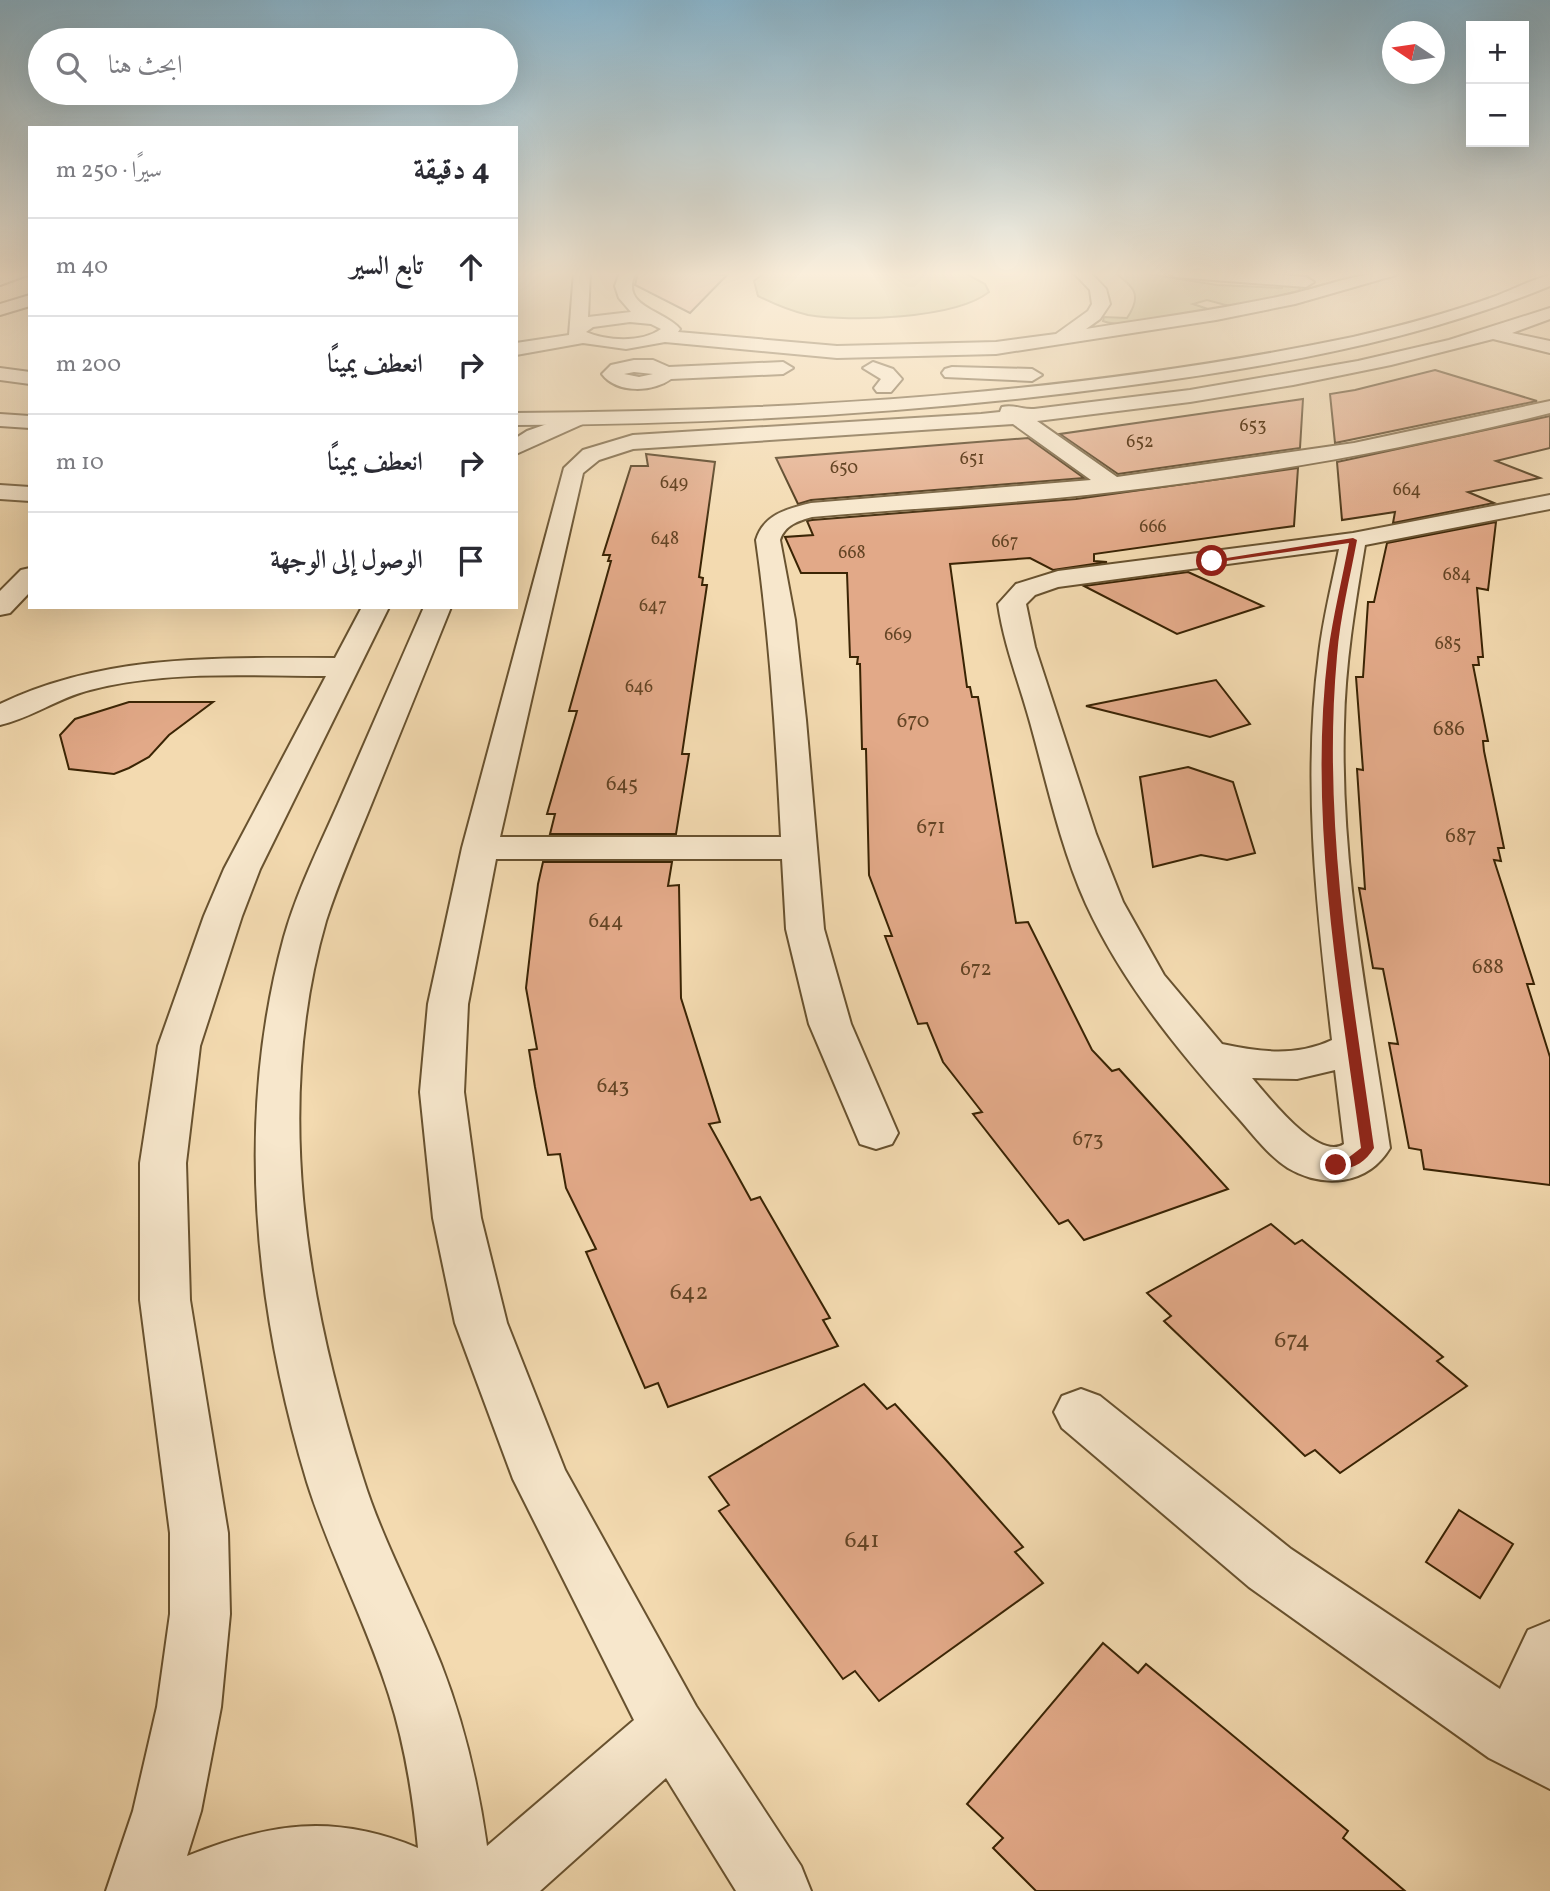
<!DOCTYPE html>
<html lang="ar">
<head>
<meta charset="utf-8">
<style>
  :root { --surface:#fff; --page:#f2f2f3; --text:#2b2b33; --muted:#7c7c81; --line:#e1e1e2 }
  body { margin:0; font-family:Vollkorn,Amiri,serif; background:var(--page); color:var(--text); direction:rtl }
  .controls { position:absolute; right:21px; top:21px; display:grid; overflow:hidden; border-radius:0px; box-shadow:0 7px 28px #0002 }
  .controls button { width:63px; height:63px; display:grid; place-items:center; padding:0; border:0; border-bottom:2px solid var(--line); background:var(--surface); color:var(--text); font:35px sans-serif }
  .compass { position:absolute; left:1382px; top:21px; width:63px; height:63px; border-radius:50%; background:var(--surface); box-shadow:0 7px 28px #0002; rotate:283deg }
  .stop { position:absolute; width:21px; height:21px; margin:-16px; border:5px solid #8f2418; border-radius:50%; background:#fff }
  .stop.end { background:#8f2418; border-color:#fff; box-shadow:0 2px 7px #0008 }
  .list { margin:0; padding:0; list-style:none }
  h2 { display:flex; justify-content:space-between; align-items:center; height:91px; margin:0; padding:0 28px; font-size:30px }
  h2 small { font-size:23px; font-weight:400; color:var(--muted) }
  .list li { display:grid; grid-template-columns:46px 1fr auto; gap:21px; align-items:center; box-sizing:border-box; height:98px; padding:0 28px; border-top:2px solid var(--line) }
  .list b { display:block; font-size:26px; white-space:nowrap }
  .list em { font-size:23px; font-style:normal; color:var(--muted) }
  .icon { flex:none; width:38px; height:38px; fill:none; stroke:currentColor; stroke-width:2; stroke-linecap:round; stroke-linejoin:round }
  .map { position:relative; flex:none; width:1550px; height:1891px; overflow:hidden; direction:ltr }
  .search { position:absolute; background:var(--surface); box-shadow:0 7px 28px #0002; left:28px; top:28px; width:490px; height:77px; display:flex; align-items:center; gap:18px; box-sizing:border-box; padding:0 24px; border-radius:38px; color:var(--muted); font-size:26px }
  .panel { position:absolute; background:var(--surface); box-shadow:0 7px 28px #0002; left:28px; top:126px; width:490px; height:483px; border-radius:0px; direction:rtl }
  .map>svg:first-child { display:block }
</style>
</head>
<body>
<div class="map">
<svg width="1550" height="1891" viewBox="0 0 1550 1891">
  <rect width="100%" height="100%" fill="#f3dab0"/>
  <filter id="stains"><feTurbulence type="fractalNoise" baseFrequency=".00286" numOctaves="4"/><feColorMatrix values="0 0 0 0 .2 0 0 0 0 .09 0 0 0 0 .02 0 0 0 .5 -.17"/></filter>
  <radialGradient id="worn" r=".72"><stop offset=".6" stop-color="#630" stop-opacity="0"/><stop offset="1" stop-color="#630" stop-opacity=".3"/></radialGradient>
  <g fill="#c2bd86" stroke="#7e7045" stroke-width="2">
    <path d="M 766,272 L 963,272 L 985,284 L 989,292 C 955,319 850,322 808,315 C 790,311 774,304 758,296 L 754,281 Z"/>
    <path d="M 1114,272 L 1136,272 L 1217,285 L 1282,288 L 1282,284 L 1300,287 L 1299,291 L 1233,307 L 1207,300 L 1193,304 L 1214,311 C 1185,315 1130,331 1103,321 L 1104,317 L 1127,318 C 1143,295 1134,287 1114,272 Z"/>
  </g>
  <g fill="#e2a988" stroke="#3a2404" stroke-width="2">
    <path d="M 638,272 L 674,272 L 727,275 L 690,313 L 635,285 Z"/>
    <path d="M 1435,370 L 1537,401 L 1335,443 L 1330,394 L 1355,390 Z"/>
    <path d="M 1303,399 L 1300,448 L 1118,474 L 1060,434 Z"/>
    <path d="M 1550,416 L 1550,448 L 1496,461 L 1540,478 L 1468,492 L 1494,503 L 1393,523 L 1395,512 L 1342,520 L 1337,462 Z"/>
    <path d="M 1028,438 L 1084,478 L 811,500 L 798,504 L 776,458 Z"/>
    <path d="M 646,454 L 715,462 L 699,577 L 703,578 L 702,585 L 707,585 L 682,754 L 689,754 L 676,834 L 550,834 L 555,814 L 547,814 L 577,711 L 569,711 L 611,561 L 608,561 L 610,555 L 603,555 L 631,466 L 648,466 Z"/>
    <path d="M 1298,468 L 1294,526 L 1094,554 L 1094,561 L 1107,562 L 1053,570 L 1030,558 L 950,564 L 967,687 L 970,687 L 972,697 L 978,697 L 1016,923 L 1028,922 L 1092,1050 L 1112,1071 L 1119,1069 L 1228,1189 L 1084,1240 L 1068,1220 L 1059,1224 L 973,1114 L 982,1112 L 943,1062 L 927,1023 L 918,1024 L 885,936 L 892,936 L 869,875 L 866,749 L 862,749 L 860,664 L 857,664 L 858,657 L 850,657 L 847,573 L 801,573 L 785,537 L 813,535 L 807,521 L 812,520 L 1076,499 Z"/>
    <path d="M 1496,522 L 1488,590 L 1477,588 L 1483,657 L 1478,657 L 1479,665 L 1473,665 L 1488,741 L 1483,741 L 1484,751 L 1504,848 L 1498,848 L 1501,861 L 1494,860 L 1534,984 L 1527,984 L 1550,1057 L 1550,1185 L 1424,1169 L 1421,1150 L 1409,1148 L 1389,1043 L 1398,1044 L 1383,969 L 1373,968 L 1359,888 L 1365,889 L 1357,769 L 1363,770 L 1356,677 L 1363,677 L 1368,602 L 1374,602 L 1387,543 Z"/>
    <path d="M 1188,572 L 1263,606 L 1177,634 L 1084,586 Z"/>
    <path d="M 1216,680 L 1250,724 L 1210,737 L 1086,706 Z"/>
    <path d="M 129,702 L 213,702 L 169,735 L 149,757 L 129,768 L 114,774 L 69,769 L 60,735 L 75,719 Z"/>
    <path d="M 1188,767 L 1233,782 L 1255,853 L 1227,860 L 1201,855 L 1153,867 L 1140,777 Z"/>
    <path d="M 543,862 L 672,862 L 668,886 L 679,885 L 681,998 L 720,1122 L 709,1124 L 751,1200 L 760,1197 L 830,1318 L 823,1320 L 838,1346 L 668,1407 L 658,1383 L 645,1388 L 586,1252 L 596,1249 L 566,1188 L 560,1154 L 548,1155 L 535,1087 L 529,1050 L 537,1049 L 526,988 L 538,884 Z"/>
    <path d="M 1271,1224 L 1295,1244 L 1302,1240 L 1443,1357 L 1437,1361 L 1467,1386 L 1340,1473 L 1315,1450 L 1305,1456 L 1164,1321 L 1171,1316 L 1147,1293 Z"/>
    <path d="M 864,1384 L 887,1409 L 895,1404 L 946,1460 L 1023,1547 L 1015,1552 L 1043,1583 L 879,1701 L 855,1671 L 843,1679 L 719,1511 L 729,1505 L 709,1477 Z"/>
    <path d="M 1459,1510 L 1513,1544 L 1480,1598 L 1426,1562 Z"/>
    <path d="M 1103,1643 L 1138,1673 L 1146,1664 L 1225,1729 L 1348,1831 L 1343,1838 L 1405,1891 L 1036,1891 L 993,1848 L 1003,1838 L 967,1804 Z"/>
  </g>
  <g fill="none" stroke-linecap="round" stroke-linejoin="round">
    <defs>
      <g id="minor">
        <path d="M 574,272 L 590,272 L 588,317 L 631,312 L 619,298 L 615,286 L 620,272 L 636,272 C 618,307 665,310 680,329 L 678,332 L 837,346 L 996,342 L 1056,334 L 1088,311 L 1092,304 L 1090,290 L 1073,272 L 1090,272 L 1106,289 L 1110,304 L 1100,319 L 1086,329 C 1151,319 1217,310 1282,296 C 1322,288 1356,272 1398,272 L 1396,275 L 1295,304 L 1216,320 L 996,354 L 837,358 L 665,342 L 626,349 L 583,343 L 516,355 L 516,343 L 569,335 ZM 630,322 L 651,324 L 661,329 C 642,343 607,341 586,332 L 593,327 Z"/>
        <path d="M 1167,272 L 1242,272 L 1306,277 L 1314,282 L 1306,287 L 1175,277 Z"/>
        <path d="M 1550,308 L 1550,319 L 1512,333 L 1550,341 L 1550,353 L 1493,339 L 1391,365 L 1293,385 L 1190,402 L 1037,421 L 1117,477 L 1354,443 L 1550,401 L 1550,413 C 1406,449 1260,475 1113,492 C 1013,504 912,508 812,517 C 798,521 785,525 780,540 L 795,620 L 806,720 L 824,929 L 851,1024 L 898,1133 L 892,1144 L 876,1149 L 860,1144 L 809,1024 L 786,929 L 782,859 L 496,859 L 468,1004 L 464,1092 L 481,1218 L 507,1323 L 565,1470 L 696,1706 L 801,1866 L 811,1891 L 736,1891 L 666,1778 L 540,1891 L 106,1891 L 133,1811 L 157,1707 L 170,1614 L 170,1533 L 140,1300 L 140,1163 L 158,1046 L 204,916 L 224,869 L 326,676 C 248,676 167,670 90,690 C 58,698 31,718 0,725 L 0,704 C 106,653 220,658 335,658 L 362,607 L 389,607 L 260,869 L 242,916 L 200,1046 L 186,1163 L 190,1300 L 228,1533 L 230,1614 L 221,1707 L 201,1811 L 187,1856 C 270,1823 333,1813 418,1848 C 413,1796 405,1745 389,1695 C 366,1622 330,1555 307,1482 C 254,1306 235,1116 284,937 C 297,891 319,847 338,804 C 367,738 395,673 424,607 L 451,607 C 425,672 399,736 373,800 C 357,840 339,880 326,921 C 273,1104 306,1300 363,1478 C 383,1542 416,1601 441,1664 C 464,1723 478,1783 487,1846 L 634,1720 L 513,1479 L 455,1323 L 433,1218 L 420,1092 L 428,1004 L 462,848 L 564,468 L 583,450 L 633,435 L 981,414 L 1000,412 L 1002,407 C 1014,404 1022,410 1034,409 L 1190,390 L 1358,361 L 1449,340 ZM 1013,424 L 1091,480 L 811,503 C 787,509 764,514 756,540 C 770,639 776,738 781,837 L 500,837 L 583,473 L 599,460 L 633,449 Z"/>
        <path d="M 634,360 L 653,360 L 669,367 L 783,362 L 793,368 L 783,374 L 671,379 C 653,392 617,394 602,374 L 611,365 ZM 634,372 L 653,374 L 639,377 L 624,374 Z"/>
        <path d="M 873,362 L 893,369 L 902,379 L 891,392 L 877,392 L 874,388 L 881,379 L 863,368 Z"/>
        <path d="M 952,367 L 1032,369 L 1042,375 L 1032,381 L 945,377 L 942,373 L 945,369 Z"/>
        <path d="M 578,413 L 585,415 L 588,419 L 585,423 L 516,454 L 516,438 L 527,431 Z"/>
        <path d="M 0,414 L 30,416 L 30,428 L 0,426 Z"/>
        <path d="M 0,485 L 30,487 L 30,501 L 0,499 Z"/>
        <path d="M 1550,495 L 1550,509 L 1365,545 C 1355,605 1345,664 1344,725 C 1340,867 1369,1008 1390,1148 C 1368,1185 1324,1189 1288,1168 C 1266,1154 1250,1130 1232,1111 C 1176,1048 1122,982 1086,904 C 1060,846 1047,783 1030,722 C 1019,682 1004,645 998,604 L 1016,584 L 1058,571 L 1353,533 ZM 1339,549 C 1332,584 1323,619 1319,654 C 1302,782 1317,912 1332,1040 C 1296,1057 1259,1052 1222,1044 L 1164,975 L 1123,902 L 1096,834 L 1035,647 L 1026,604 L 1035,595 L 1058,587 ZM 1335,1070 L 1344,1144 C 1318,1162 1268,1096 1252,1078 L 1297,1079 Z"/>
        <path d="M 30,568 L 30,592 L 10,613 L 0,615 L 0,591 L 21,570 Z"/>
        <path d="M 1081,1389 L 1100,1396 L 1291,1549 L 1500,1689 L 1528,1630 L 1550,1621 L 1550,1789 L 1489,1758 L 1249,1587 L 1062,1428 L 1054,1412 L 1062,1396 Z"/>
      </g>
      <g id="tertiary">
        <path d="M 1550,275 L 1550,286 C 1414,342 1269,367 1124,386 C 922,413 720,424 516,425 L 516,413 C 796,411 1079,394 1353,337 C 1401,326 1449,313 1496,296 C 1514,289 1531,280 1550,275 Z"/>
        <path d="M 0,368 L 30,372 L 30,384 L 0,380 Z"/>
      </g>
      <g id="secondary">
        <path d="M 7,272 L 30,272 L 30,274 L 0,285 L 0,275 Z"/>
        <path d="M 30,295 L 30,306 L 0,315 L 0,304 Z"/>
      </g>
    </defs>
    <use href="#minor" stroke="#68522f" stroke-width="4"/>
    <use href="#tertiary" stroke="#68522f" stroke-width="4"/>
    <use href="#secondary" stroke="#3a2404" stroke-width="4"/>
    <use href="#minor" fill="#f7e7cc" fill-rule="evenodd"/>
    <use href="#tertiary" fill="#f7e7cc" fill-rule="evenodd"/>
    <use href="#secondary" fill="#f7e7cc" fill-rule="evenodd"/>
  </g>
  <linearGradient id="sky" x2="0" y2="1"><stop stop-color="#89b7d0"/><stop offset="0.51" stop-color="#faeedb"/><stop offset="1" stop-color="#faeedb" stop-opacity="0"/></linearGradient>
  <rect width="1550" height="537" fill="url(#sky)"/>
  <path fill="#8f2418" d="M 1353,538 L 1357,540 C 1350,578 1340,617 1337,656 C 1322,821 1351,985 1374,1148 C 1364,1164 1350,1172 1331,1168 L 1331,1161 L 1348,1158 L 1361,1148 C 1339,985 1308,818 1328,653 C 1333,616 1342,580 1349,543 L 1212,563 L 1208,561 Z"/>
  <g text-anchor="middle" stroke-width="6" stroke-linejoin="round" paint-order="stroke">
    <g font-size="18" fill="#644525">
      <text x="1253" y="431">653</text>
      <text x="1140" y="447">652</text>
      <text x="972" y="464">651</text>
      <text x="844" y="473">650</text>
      <text x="674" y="488">649</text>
      <text x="1407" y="495">664</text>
      <text x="1153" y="532">666</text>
      <text x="665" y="544">648</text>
      <text x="1005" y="547">667</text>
      <text x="852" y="558">668</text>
      <text x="1457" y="580">684</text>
      <text x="653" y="611">647</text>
      <text x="898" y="640">669</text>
      <text x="1448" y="649">685</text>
      <text x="639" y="692">646</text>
    </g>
    <g font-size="21" fill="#644525">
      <text x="913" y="727">670</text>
      <text x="1449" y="735">686</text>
      <text x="622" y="790">645</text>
      <text x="931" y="833">671</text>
      <text x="1461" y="842">687</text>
      <text x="606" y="927">644</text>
      <text x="1488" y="973">688</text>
      <text x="976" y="975">672</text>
      <text x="613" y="1092">643</text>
      <text x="1088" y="1145">673</text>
    </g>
    <g font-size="24" fill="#644525">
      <text x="689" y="1299">642</text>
      <text x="1292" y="1347">674</text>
      <text x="862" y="1547">641</text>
    </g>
  </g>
  <rect width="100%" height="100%" filter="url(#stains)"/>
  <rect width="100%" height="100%" fill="url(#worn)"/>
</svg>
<div class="controls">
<button>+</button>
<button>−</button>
</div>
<svg class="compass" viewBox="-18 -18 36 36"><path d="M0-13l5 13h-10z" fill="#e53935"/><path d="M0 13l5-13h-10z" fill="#7c7c81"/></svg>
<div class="stop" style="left:1212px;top:561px"></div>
<div class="stop end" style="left:1336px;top:1165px"></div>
<div class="search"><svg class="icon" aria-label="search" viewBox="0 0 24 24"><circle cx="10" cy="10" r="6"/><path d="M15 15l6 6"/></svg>ابحث هنا</div>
<section class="panel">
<h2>4 دقيقة<small>سيرًا · 250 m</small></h2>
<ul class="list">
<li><svg class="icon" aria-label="ahead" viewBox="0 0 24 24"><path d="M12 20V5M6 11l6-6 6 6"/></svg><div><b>تابع السير</b></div><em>40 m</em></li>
<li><svg class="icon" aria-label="right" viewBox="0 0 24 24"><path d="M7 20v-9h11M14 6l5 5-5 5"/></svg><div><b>انعطف يمينًا</b></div><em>200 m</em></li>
<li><svg class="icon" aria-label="right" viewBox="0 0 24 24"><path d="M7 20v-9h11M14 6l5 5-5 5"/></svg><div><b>انعطف يمينًا</b></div><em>10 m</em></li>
<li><svg class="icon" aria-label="arrive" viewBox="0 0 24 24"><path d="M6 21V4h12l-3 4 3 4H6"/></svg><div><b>الوصول إلى الوجهة</b></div></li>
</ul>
</section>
</div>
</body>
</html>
